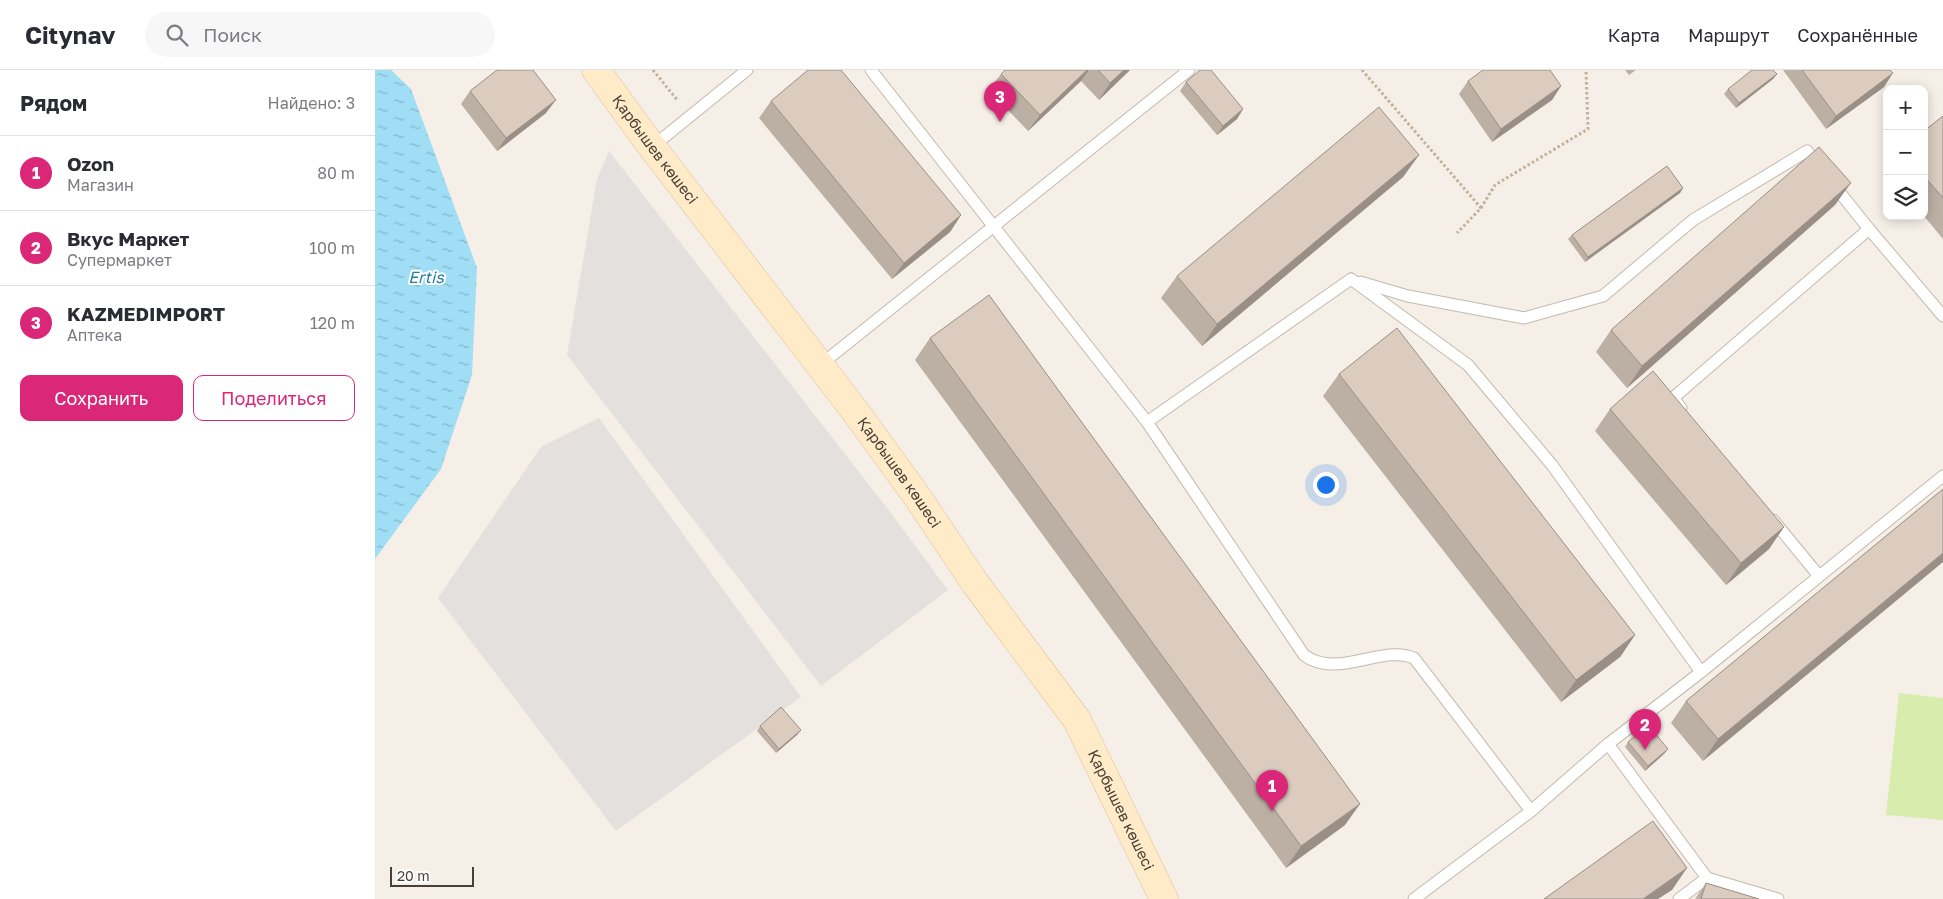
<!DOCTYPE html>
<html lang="ru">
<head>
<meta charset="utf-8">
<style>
  :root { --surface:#fff; --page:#f7f7f7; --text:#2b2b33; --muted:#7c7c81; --line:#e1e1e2; --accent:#db2777 }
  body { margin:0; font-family:"Golos Text",sans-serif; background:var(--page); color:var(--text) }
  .controls { position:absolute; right:15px; top:15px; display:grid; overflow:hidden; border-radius:10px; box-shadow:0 2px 12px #0003 }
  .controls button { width:45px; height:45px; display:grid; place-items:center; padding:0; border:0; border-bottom:1px solid var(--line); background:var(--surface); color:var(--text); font:25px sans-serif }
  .scale { position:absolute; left:15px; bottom:12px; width:84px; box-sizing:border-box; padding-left:5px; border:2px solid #493f36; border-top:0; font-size:14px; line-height:18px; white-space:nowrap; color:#493f36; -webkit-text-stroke:4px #fff; paint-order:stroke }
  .you { position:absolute; left:950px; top:414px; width:18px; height:18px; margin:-12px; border:4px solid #fff; border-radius:50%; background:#1a73e8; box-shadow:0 0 0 8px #1a73e833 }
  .badge { display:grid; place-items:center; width:32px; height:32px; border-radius:50%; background:var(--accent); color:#fff; font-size:16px; font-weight:700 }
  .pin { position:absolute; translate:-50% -41px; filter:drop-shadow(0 1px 2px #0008) }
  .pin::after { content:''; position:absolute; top:26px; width:18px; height:15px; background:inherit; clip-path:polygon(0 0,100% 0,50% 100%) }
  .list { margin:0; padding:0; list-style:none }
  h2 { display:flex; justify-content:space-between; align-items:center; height:65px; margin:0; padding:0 20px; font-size:21px }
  h2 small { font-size:16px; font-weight:400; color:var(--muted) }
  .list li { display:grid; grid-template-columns:32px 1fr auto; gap:15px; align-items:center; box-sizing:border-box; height:75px; padding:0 20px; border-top:1px solid var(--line) }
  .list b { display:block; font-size:19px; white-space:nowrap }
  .list p { margin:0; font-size:16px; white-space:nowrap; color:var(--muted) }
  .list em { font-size:16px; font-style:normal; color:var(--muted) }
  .actions { display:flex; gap:10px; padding:15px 20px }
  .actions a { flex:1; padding:11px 0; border:1px solid var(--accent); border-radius:10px; text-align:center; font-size:18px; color:var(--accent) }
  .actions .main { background:var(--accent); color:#fff }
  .icon { flex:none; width:28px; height:28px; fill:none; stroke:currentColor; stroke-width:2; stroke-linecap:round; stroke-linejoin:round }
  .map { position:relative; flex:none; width:1568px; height:829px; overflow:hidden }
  header { display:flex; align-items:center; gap:30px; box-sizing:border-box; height:70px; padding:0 25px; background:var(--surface); border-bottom:1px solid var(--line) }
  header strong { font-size:24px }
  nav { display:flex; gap:28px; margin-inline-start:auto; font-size:18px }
  .search { width:350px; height:45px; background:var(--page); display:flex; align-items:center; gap:12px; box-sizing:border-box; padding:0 18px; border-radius:28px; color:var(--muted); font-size:19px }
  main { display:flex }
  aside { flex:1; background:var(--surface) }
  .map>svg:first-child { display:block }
</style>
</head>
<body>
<header>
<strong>Citynav</strong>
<div class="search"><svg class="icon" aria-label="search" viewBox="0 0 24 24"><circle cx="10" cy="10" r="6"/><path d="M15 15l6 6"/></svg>Поиск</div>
<nav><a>Карта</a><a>Маршрут</a><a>Сохранённые</a></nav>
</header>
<main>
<aside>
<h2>Рядом<small>Найдено: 3</small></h2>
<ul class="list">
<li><span class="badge">1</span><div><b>Ozon</b><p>Магазин</p></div><em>80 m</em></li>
<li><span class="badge">2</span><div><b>Вкус Маркет</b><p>Супермаркет</p></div><em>100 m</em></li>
<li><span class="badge">3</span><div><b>KAZMEDIMPORT</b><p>Аптека</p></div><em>120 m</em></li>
</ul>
<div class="actions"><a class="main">Сохранить</a><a>Поделиться</a></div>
</aside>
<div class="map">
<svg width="1568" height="829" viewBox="0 0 1568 829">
  <defs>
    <pattern id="water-ripples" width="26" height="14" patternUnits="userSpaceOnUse" patternTransform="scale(1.25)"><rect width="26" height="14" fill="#a0def6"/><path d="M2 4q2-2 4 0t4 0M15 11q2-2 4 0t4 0" fill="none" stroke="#84b5c8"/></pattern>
  </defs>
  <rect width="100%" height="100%" fill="#f5efe8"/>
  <path fill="#d8ecae" d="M 1524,623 L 1568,628 L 1568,750 L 1511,745 Z"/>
  <g fill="#e3e0dd">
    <path d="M 234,81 L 515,442 L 573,520 L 446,616 L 192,285 L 222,109 Z"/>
    <path d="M 224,348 L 426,627 L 241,761 L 63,528 L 166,377 Z"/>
  </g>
  <path fill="url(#water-ripples)" d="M 0,0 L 16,0 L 36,19 L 102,198 L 97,305 L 66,399 L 0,489 Z"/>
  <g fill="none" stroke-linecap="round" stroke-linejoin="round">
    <defs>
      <g id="service">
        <path d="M 496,0 L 772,352 L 929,585 C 962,610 1006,574 1039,588 L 1156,741"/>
        <path d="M 277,77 L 372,0"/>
        <path d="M 1458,114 L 1494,159"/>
        <path d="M 985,212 L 1033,226 L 1149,248 L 1228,226 L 1318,150 L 1432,81 L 1445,97"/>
        <path d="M 444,296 L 814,0"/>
        <path d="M 1306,338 L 1298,328 L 1494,159 L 1568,246"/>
        <path d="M 772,352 L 976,209 L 1093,295 L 1177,395 L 1326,602"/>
        <path d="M 1398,450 L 1444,506"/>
        <path d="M 1233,674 L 1332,808 L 1304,829"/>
        <path d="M 1332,808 L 1403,829"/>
        <path d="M 1039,829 L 1156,741 L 1233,674 L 1326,602 L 1568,406"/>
      </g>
      <g id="secondary">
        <path id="s1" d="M 221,0 L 277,77 L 480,341 L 541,425 L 600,513 L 702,650 L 789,829"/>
      </g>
    </defs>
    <use href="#service" stroke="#c4b9ad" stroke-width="13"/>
    <use href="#secondary" stroke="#dcc096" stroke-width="29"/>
    <g stroke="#c4b09a" stroke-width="3" stroke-dasharray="2.5 2.5" stroke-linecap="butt">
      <path d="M 278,0 L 303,31"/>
      <path d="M 987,0 L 1106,138 L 1082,163"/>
      <path d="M 1106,138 L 1120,115 L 1213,59 L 1211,0"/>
    </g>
    <use href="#service" stroke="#fff" stroke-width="11"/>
    <use href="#secondary" stroke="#ffebc8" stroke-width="28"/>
  </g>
  <g fill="#bcafa4">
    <path d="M 630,0 L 755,0 L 724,30 L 706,11 L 653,61 L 614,20 L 626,4 Z"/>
    <path d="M 1250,0 L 1261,0 L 1254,5 Z"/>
    <path d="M 1408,0 L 1515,0 L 1509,17 L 1451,59 Z"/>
    <path d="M 1402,4 L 1398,9 L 1361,38 L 1349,24 L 1353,19 Z"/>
    <path d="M 1093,11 L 1186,16 L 1177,30 L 1117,72 L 1084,24 Z"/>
    <path d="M 811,12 L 868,39 L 862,49 L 842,65 L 805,21 Z"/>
    <path d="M 95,21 L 171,43 L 122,81 L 86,34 Z"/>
    <path d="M 396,31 L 586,145 L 575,162 L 517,209 L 384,48 Z"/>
    <path d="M 1568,46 L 1568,169 L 1549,146 L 1549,61 Z"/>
    <path d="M 1044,85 L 1028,107 L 827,276 L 786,228 L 802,206 Z"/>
    <path d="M 1308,118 L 1305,123 L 1210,192 L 1193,169 L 1197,165 Z"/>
    <path d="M 1460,135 L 1252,318 L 1221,282 L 1236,260 Z"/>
    <path d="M 555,268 L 970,755 L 911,798 L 540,290 Z"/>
    <path d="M 964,304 L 1260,565 L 1245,587 L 1186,632 L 948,326 Z"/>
    <path d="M 1235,339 L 1409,457 L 1394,479 L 1351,515 L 1220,361 Z"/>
    <path d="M 1568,419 L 1328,691 L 1296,653 L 1311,631 Z"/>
    <path d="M 385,656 L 423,664 L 401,683 L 382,661 Z"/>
    <path d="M 1253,672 L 1290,683 L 1270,701 L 1250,677 Z"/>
    <path d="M 1331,813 L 1384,829 L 1320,829 Z"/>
  </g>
  <g fill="#998f86">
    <path d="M 712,0 L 714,0 L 706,11 L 653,61 L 665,45 Z"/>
    <path d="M 749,0 L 755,0 L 724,30 L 735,13 Z"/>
    <path d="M 1518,3 L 1509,17 L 1451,59 L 1461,46 Z"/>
    <path d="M 1402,4 L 1398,9 L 1361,38 L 1364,33 Z"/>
    <path d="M 1186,16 L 1177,30 L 1117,72 L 1126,59 Z"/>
    <path d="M 181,30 L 171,43 L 122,81 L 131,68 Z"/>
    <path d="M 868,39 L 862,49 L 842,65 L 848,56 Z"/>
    <path d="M 1044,85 L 1028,107 L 827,276 L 842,254 Z"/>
    <path d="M 1476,113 L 1460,135 L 1252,318 L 1267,296 Z"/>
    <path d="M 1308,118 L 1305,123 L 1210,192 L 1213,187 Z"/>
    <path d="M 586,145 L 575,162 L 517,209 L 529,193 Z"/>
    <path d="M 1409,457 L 1394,479 L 1351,515 L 1366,493 Z"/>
    <path d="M 1568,483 L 1568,492 L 1328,691 L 1343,669 Z"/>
    <path d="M 1260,565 L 1245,587 L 1186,632 L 1201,610 Z"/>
    <path d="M 426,660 L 423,664 L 401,683 L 404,679 Z"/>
    <path d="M 1293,679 L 1290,683 L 1270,701 L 1273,696 Z"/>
    <path d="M 985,734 L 970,755 L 911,798 L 926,776 Z"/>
    <path d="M 1312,798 L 1297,820 L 1283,829 L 1268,829 Z"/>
  </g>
  <g fill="#dbccbf" stroke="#998f86">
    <path d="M 122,0 L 158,0 L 181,30 L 131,68 L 95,21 Z"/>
    <path d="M 433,0 L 466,0 L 586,145 L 529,193 L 396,31 Z"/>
    <path d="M 630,0 L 712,0 L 665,45 L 626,4 Z"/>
    <path d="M 723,0 L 749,0 L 735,13 Z"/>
    <path d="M 825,0 L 836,0 L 868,39 L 848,56 L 811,12 Z"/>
    <path d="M 1108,0 L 1175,0 L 1186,16 L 1126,59 L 1093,11 Z"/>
    <path d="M 1377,0 L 1398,0 L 1402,4 L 1364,33 L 1353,19 Z"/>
    <path d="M 1427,0 L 1515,0 L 1518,3 L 1461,46 Z"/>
    <path d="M 1004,37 L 1044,85 L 842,254 L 802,206 Z"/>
    <path d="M 1568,46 L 1568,128 L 1549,106 L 1549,61 Z"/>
    <path d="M 1444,77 L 1476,113 L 1267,296 L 1236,260 Z"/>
    <path d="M 1292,96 L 1308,118 L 1213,187 L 1197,165 Z"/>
    <path d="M 614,225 L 985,734 L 926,776 L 555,268 Z"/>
    <path d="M 1022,258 L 1260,565 L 1201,610 L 964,304 Z"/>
    <path d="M 1278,301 L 1409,457 L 1366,493 L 1235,339 Z"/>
    <path d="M 1568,419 L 1568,483 L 1343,669 L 1311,631 Z"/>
    <path d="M 406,637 L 426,660 L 404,679 L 385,656 Z"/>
    <path d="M 1273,655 L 1293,679 L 1273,696 L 1253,672 Z"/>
    <path d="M 1278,751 L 1312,798 L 1268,829 L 1169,829 Z"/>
    <path d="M 1331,813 L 1384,829 L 1326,829 Z"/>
  </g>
  <g text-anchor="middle" stroke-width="4" stroke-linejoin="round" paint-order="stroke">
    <g font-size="15" fill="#493f36" stroke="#fff">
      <text dy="5" stroke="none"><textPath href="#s1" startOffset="99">Қарбышев көшесі</textPath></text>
      <text dy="5" stroke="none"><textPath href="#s1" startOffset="504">Қарбышев көшесі</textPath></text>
      <text dy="5" stroke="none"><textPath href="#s1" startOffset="909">Қарбышев көшесі</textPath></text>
    </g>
    <g font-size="16" font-style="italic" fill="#237fa4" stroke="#fff">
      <text x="51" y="213">Ertis</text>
    </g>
  </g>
</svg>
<div class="controls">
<button>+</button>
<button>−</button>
<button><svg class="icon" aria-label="layers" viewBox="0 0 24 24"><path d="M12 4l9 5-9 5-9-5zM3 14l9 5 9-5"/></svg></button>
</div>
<div class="scale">20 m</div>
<div class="you"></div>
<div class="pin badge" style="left:897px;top:741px">1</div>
<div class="pin badge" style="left:1270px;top:680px">2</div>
<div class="pin badge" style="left:625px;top:52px">3</div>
</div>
</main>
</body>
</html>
